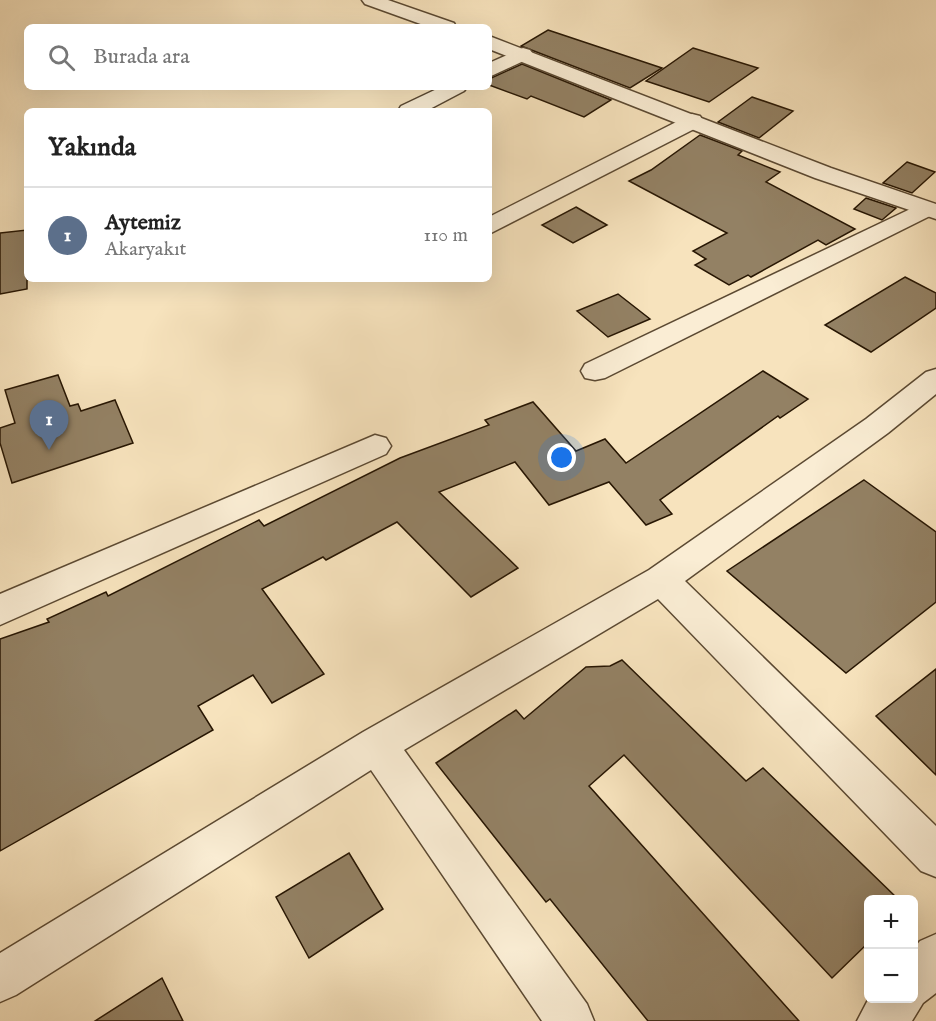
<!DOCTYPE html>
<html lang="tr">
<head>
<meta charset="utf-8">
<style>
  :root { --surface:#fff; --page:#f2f2f2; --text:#222; --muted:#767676; --line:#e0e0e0; --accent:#db2777 }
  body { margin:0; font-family:"IM FELL English",serif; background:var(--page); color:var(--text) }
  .controls { position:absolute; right:18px; bottom:18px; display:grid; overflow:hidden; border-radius:9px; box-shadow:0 6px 24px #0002 }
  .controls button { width:54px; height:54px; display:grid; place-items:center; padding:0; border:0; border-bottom:2px solid var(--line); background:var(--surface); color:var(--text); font:30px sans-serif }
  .you { position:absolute; left:562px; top:458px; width:21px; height:21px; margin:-15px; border:4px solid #fff; border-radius:50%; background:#1a73e8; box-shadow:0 0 0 9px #1a73e833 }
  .badge { display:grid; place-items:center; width:39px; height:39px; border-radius:50%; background:var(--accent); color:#fff; font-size:20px; font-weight:700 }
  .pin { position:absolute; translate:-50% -50px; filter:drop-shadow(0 2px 3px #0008) }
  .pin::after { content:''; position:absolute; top:32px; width:21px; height:18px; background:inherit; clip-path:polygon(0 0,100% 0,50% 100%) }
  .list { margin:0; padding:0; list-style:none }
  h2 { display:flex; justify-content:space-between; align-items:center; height:78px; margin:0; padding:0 24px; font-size:26px }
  h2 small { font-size:20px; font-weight:400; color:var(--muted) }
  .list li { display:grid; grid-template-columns:39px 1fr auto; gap:18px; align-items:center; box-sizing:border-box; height:96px; padding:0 24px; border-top:2px solid var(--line) }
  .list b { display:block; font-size:22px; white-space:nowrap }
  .list p { margin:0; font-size:20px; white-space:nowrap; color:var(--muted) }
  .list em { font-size:20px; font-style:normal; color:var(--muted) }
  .icon { flex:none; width:33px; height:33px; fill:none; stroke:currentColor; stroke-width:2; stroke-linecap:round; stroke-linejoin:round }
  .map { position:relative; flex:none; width:936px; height:1021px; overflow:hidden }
  .search { position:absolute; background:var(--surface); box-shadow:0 6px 24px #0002; left:24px; top:24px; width:468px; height:66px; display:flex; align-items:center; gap:15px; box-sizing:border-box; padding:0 21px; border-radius:9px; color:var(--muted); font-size:22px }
  .panel { position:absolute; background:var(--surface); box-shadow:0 6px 24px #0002; left:24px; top:108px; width:468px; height:174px; border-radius:9px }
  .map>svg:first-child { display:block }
</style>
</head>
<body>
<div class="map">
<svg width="936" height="1021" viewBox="0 0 936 1021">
  <rect width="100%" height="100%" fill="#f7e3bd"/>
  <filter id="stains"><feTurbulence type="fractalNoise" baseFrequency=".00333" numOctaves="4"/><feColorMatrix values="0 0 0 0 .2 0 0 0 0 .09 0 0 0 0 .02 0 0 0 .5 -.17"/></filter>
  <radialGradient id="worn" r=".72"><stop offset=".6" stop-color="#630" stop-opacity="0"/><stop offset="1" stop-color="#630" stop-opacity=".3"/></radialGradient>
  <g fill="#938164" stroke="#271603" stroke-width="1.5">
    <path d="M 548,30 L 662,68 L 630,88 L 521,46 Z"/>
    <path d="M 693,48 L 758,68 L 709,102 L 646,81 Z"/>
    <path d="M 522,64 L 611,100 L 584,117 L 531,96 L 527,99 L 489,85 L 489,79 Z"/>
    <path d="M 752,97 L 793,111 L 759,138 L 718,122 Z"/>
    <path d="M 700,135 L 742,151 L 738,155 L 780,172 L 766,182 L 855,229 L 826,245 L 818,240 L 751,277 L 748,275 L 729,285 L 695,265 L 706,259 L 693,251 L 727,233 L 629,181 L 651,170 Z"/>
    <path d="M 907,162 L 935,172 L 912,193 L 883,183 Z"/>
    <path d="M 866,198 L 896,208 L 882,220 L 854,209 Z"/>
    <path d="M 576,207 L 607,225 L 573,243 L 542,225 Z"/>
    <path d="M 27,230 L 27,289 L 0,294 L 0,233 Z"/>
    <path d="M 905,277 L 936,293 L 936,308 L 871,352 L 825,325 Z"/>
    <path d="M 618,294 L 650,319 L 608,337 L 577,311 Z"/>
    <path d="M 763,371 L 808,399 L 780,418 L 778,416 L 660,500 L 672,514 L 646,525 L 609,482 L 549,505 L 515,462 L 439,492 L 518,568 L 471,597 L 397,522 L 326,560 L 323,557 L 262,589 L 324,674 L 272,703 L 253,675 L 198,706 L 213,730 L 0,851 L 0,639 L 49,622 L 47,619 L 106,592 L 108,596 L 259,520 L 264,526 L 400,458 L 489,425 L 485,420 L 533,402 L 576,451 L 605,439 L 626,463 Z"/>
    <path d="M 58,375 L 70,406 L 78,404 L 81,411 L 115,400 L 133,443 L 12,483 L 0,443 L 0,428 L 15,423 L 5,390 Z"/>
    <path d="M 864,480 L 936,532 L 936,602 L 846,673 L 727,571 Z"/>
    <path d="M 622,660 L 746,781 L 763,768 L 899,900 L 868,900 L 868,943 L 832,978 L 624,755 L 589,786 L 799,1021 L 648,1021 L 550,899 L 546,902 L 436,763 L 516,710 L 524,719 L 586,667 L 610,666 Z"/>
    <path d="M 936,669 L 936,775 L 876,716 Z"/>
    <path d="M 349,853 L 383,909 L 309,958 L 276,897 Z"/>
    <path d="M 162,978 L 183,1021 L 95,1021 Z"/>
  </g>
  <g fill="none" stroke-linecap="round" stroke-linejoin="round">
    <defs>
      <g id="minor">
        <path d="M 523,48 L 530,50 L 533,54 L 530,58 L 489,77 L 489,63 Z"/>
        <path d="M 441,87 L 467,87 L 464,91 L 426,111 L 398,111 L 401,106 Z"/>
        <path d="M 692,114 L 700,116 L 703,121 L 700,126 L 489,234 L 489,217 Z"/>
        <path d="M 925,202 L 934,204 L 936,207 L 934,214 L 605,378 L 595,380 L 585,378 L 581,371 L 585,364 Z"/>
        <path d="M 936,369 L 936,394 L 888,433 L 685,581 L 936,826 L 936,877 L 921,871 L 658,599 L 404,750 L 587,1004 L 594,1021 L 542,1021 L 371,770 L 16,995 L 0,1002 L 0,953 L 363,732 L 649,570 L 866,419 L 926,372 Z"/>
        <path d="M 375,435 L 386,438 L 391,446 L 386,454 L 0,625 L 0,594 Z"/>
        <path d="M 936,934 L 936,993 L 923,1003 L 912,1021 L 857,1021 L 869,998 L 914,998 L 914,948 L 920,941 Z"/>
      </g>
      <g id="tertiary">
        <path d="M 362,0 L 388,0 L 454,23 L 456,27 L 429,27 L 365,4 Z"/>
        <path d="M 489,36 L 831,168 L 936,204 L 936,219 L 815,178 L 489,49 Z"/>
      </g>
    </defs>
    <use href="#minor" stroke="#5b4932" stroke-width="3"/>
    <use href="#tertiary" stroke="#5b4932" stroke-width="3"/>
    <use href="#minor" fill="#faedd4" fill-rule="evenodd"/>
    <use href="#tertiary" fill="#faedd4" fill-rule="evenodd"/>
  </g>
  <rect width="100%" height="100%" filter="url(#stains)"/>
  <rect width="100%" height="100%" fill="url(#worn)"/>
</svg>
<div class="controls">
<button>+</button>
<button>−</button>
</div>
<div class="you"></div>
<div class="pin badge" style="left:49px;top:450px;background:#5c6f8a">1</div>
<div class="search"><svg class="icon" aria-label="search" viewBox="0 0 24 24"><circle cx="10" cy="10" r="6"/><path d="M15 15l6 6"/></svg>Burada ara</div>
<section class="panel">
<h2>Yakında<small></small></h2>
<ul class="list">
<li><span class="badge" style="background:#5c6f8a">1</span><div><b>Aytemiz</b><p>Akaryakıt</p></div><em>110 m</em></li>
</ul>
</section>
</div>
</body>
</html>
